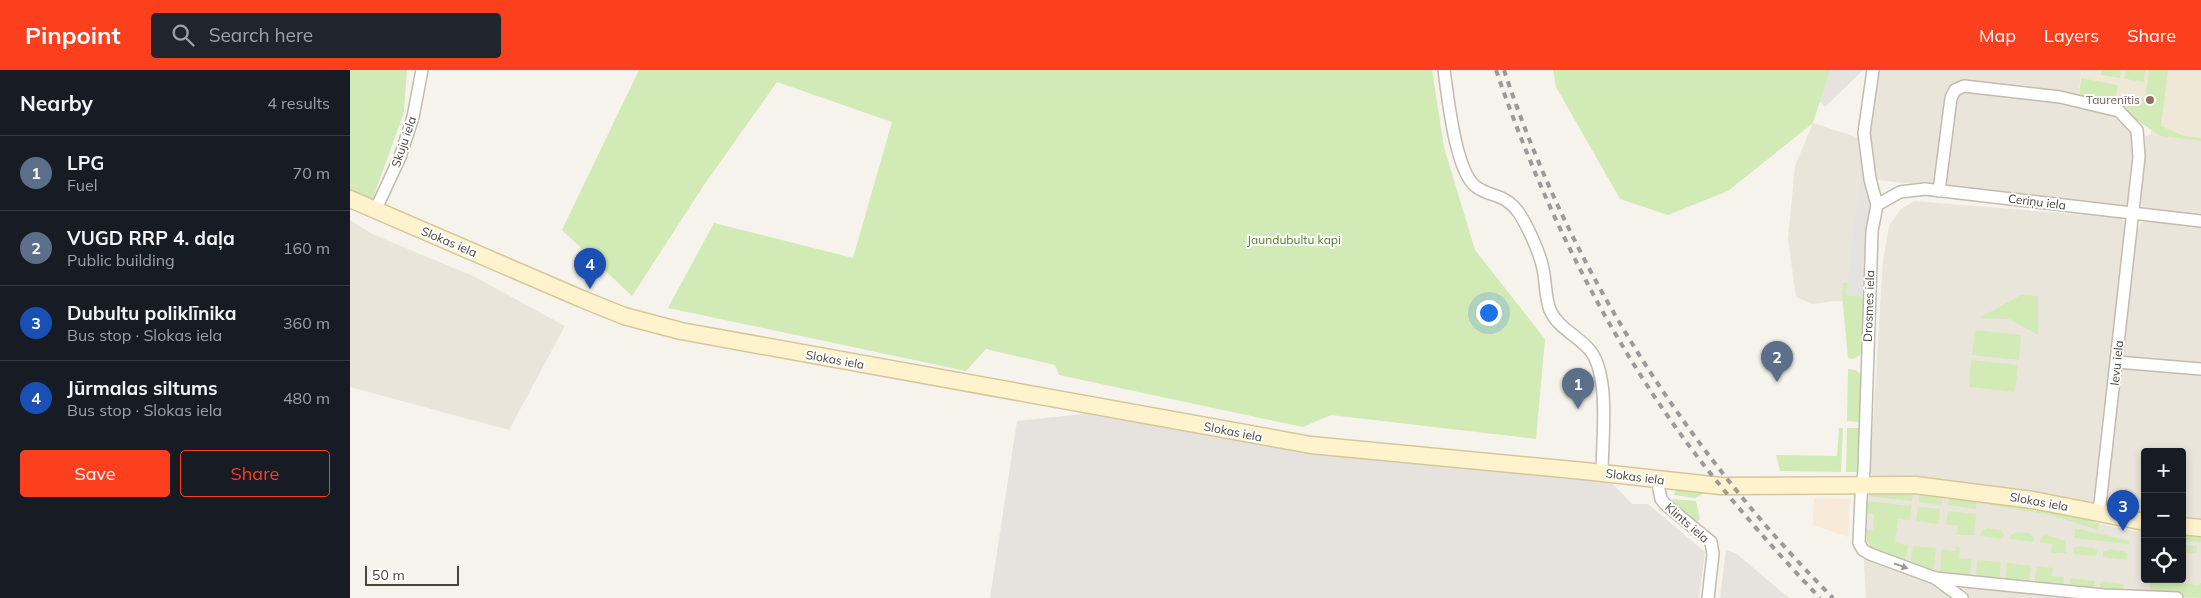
<!DOCTYPE html>
<html lang="en">
<head>
<meta charset="utf-8">
<style>
  :root { --surface:#171b24; --page:#20242c; --text:#f1f3f6; --muted:#9ea1a6; --line:#363941; --accent:#fc3f1d }
  body { margin:0; font-family:Mulish,sans-serif; background:var(--page); color:var(--text) }
  .controls { position:absolute; right:15px; bottom:15px; display:grid; overflow:hidden; border-radius:5px; box-shadow:0 2px 8px #0003 }
  .controls button { width:45px; height:45px; display:grid; place-items:center; padding:0; border:0; border-bottom:1px solid var(--line); background:var(--surface); color:var(--text); font:25px sans-serif }
  .scale { position:absolute; left:15px; bottom:12px; width:94px; box-sizing:border-box; padding-left:5px; border:2px solid #4b4439; border-top:0; font-size:14px; line-height:18px; white-space:nowrap; color:#4b4439; -webkit-text-stroke:4px #fff; paint-order:stroke }
  .you { position:absolute; left:1138px; top:242px; width:18px; height:18px; margin:-12px; border:4px solid #fff; border-radius:50%; background:#1a73e8; box-shadow:0 0 0 8px #1a73e833 }
  .badge { display:grid; place-items:center; width:32px; height:32px; border-radius:50%; background:var(--accent); color:#fff; font-size:16px; font-weight:700 }
  .pin { position:absolute; translate:-50% -41px; filter:drop-shadow(0 1px 2px #0008) }
  .pin::after { content:''; position:absolute; top:26px; width:18px; height:15px; background:inherit; clip-path:polygon(0 0,100% 0,50% 100%) }
  .list { margin:0; padding:0; list-style:none }
  h2 { display:flex; justify-content:space-between; align-items:center; height:65px; margin:0; padding:0 20px; font-size:21px }
  h2 small { font-size:16px; font-weight:400; color:var(--muted) }
  .list li { display:grid; grid-template-columns:32px 1fr auto; gap:15px; align-items:center; box-sizing:border-box; height:75px; padding:0 20px; border-top:1px solid var(--line) }
  .list b { display:block; font-size:19px; white-space:nowrap }
  .list p { margin:0; font-size:16px; white-space:nowrap; color:var(--muted) }
  .list em { font-size:16px; font-style:normal; color:var(--muted) }
  .actions { display:flex; gap:10px; padding:15px 20px }
  .actions a { flex:1; padding:11px 0; border:1px solid var(--accent); border-radius:5px; text-align:center; font-size:18px; color:var(--accent) }
  .actions .main { background:var(--accent); color:#fff }
  .icon { flex:none; width:28px; height:28px; fill:none; stroke:currentColor; stroke-width:2; stroke-linecap:round; stroke-linejoin:round }
  .map { position:relative; flex:none; width:1851px; height:528px; overflow:hidden }
  header { display:flex; align-items:center; gap:30px; box-sizing:border-box; height:70px; padding:0 25px; background:var(--accent); color:#fff }
  header strong { font-size:24px }
  nav { display:flex; gap:28px; margin-inline-start:auto; font-size:18px }
  .search { width:350px; height:45px; background:var(--page); display:flex; align-items:center; gap:12px; box-sizing:border-box; padding:0 18px; border-radius:5px; color:var(--muted); font-size:19px }
  main { display:flex }
  aside { flex:1; background:var(--surface) }
  .map>svg:first-child { display:block }
</style>
</head>
<body>
<header>
<strong>Pinpoint</strong>
<div class="search"><svg class="icon" aria-label="search" viewBox="0 0 24 24"><circle cx="10" cy="10" r="6"/><path d="M15 15l6 6"/></svg>Search here</div>
<nav><a>Map</a><a>Layers</a><a>Share</a></nav>
</header>
<main>
<aside>
<h2>Nearby<small>4 results</small></h2>
<ul class="list">
<li><span class="badge" style="background:#5c6f8a">1</span><div><b>LPG</b><p>Fuel</p></div><em>70 m</em></li>
<li><span class="badge" style="background:#5c6f8a">2</span><div><b>VUGD RRP 4. daļa</b><p>Public building</p></div><em>160 m</em></li>
<li><span class="badge" style="background:#1a4fb4">3</span><div><b>Dubultu poliklīnika</b><p>Bus stop · Slokas iela</p></div><em>360 m</em></li>
<li><span class="badge" style="background:#1a4fb4">4</span><div><b>Jūrmalas siltums</b><p>Bus stop · Slokas iela</p></div><em>480 m</em></li>
</ul>
<div class="actions"><a class="main">Save</a><a>Share</a></div>
</aside>
<div class="map">
<svg width="1851" height="528" viewBox="0 0 1851 528">
  <rect width="100%" height="100%" fill="#f6f3ec"/>
  <g fill="#eae5da">
    <path d="M 1529,0 L 1732,0 L 1727,33 L 1766,45 L 1784,61 L 1778,136 L 1526,110 L 1520,65 Z"/>
    <path d="M 1463,53 L 1509,68 L 1522,136 L 1514,232 L 1485,231 L 1463,234 L 1446,227 L 1438,169 L 1445,96 Z"/>
    <path d="M 1801,65 L 1851,71 L 1851,146 L 1795,140 L 1788,130 L 1795,66 Z"/>
    <path d="M 1564,131 L 1771,148 L 1777,156 L 1747,433 L 1742,435 L 1523,408 L 1520,401 L 1533,190 L 1539,156 L 1551,139 Z"/>
    <path d="M 0,150 L 22,164 L 123,206 L 215,256 L 159,360 L 0,317 Z"/>
    <path d="M 1799,151 L 1851,157 L 1851,451 L 1832,449 L 1832,382 L 1795,382 L 1795,444 L 1759,438 L 1756,426 L 1785,166 L 1791,153 Z"/>
    <path d="M 1522,421 L 1570,422 L 1727,446 L 1749,454 L 1785,461 L 1795,461 L 1795,509 L 1832,509 L 1832,463 L 1851,466 L 1851,528 L 1516,528 L 1514,492 L 1517,431 L 1518,426 Z"/>
  </g>
  <path fill="#f7ead8" d="M 1464,428 L 1500,429 L 1498,467 L 1463,455 Z"/>
  <g fill="#e6e2dd">
    <path d="M 1472,0 L 1513,0 L 1475,37 L 1456,18 Z"/>
    <path d="M 770,340 L 936,372 L 1252,403 L 1282,434 L 1298,434 L 1355,482 L 1349,528 L 640,528 L 667,351 Z"/>
    <path d="M 1376,480 L 1387,484 L 1439,528 L 1370,528 Z"/>
  </g>
  <path fill="#efe8d6" d="M 1732,0 L 1851,0 L 1851,71 L 1801,65 L 1801,58 L 1767,36 L 1729,25 Z"/>
  <g fill="#d2eab5">
    <path d="M 0,0 L 57,0 L 54,42 L 22,131 L 0,123 Z"/>
    <path d="M 289,0 L 1082,0 L 1094,77 L 1125,180 L 1195,269 L 1186,369 L 981,345 L 953,357 L 709,305 L 705,295 L 636,279 L 616,301 L 318,238 L 364,153 L 503,188 L 542,52 L 427,12 L 354,115 L 282,226 L 212,160 Z"/>
    <path d="M 1203,0 L 1480,0 L 1463,53 L 1378,121 L 1318,145 L 1270,129 L 1206,17 Z"/>
    <path d="M 1751,0 L 1771,0 L 1770,8 L 1751,5 Z"/>
    <path d="M 1776,0 L 1795,0 L 1794,12 L 1775,9 Z"/>
    <path d="M 1799,0 L 1818,0 L 1811,56 L 1834,66 L 1851,68 L 1851,71 L 1810,66 L 1767,36 L 1729,25 L 1731,8 L 1767,15 L 1766,27 L 1777,28 L 1777,32 L 1788,33 L 1789,28 L 1795,29 Z"/>
    <path d="M 1493,213 L 1497,213 L 1496,225 L 1510,226 L 1514,232 L 1513,278 L 1510,285 L 1503,289 L 1498,288 L 1492,225 Z"/>
    <path d="M 1671,225 L 1688,226 L 1688,265 L 1659,249 L 1629,248 Z"/>
    <path d="M 1625,260 L 1671,265 L 1669,290 L 1622,285 Z"/>
    <path d="M 1621,290 L 1668,295 L 1665,322 L 1619,317 Z"/>
    <path d="M 1498,299 L 1506,300 L 1513,307 L 1511,352 L 1497,351 Z"/>
    <path d="M 1489,358 L 1493,358 L 1491,402 L 1430,401 L 1426,385 L 1487,386 Z"/>
    <path d="M 1497,358 L 1510,358 L 1509,402 L 1496,402 Z"/>
    <path d="M 1330,419 L 1355,423 L 1345,428 L 1324,425 L 1325,421 Z"/>
    <path d="M 1522,421 L 1563,422 L 1562,431 L 1518,426 Z"/>
    <path d="M 1570,422 L 1593,424 L 1591,435 L 1569,432 Z"/>
    <path d="M 1600,425 L 1627,429 L 1626,439 L 1598,435 Z"/>
    <path d="M 1323,429 L 1346,431 L 1350,449 L 1347,451 L 1339,449 L 1322,430 Z"/>
    <path d="M 1641,430 L 1727,446 L 1749,454 L 1748,460 L 1701,445 L 1640,435 L 1638,432 Z"/>
    <path d="M 1517,431 L 1561,436 L 1560,450 L 1548,449 L 1545,473 L 1558,475 L 1555,493 C 1537,487 1515,483 1516,460 L 1523,460 L 1524,444 L 1517,443 Z"/>
    <path d="M 1568,437 L 1590,439 L 1589,454 L 1566,451 Z"/>
    <path d="M 1598,441 L 1626,444 L 1624,465 L 1607,465 L 1608,456 L 1596,454 Z"/>
    <path d="M 1637,458 L 1650,460 L 1654,464 L 1653,469 L 1630,466 L 1631,462 Z"/>
    <path d="M 1725,458 L 1779,471 L 1779,474 L 1724,468 Z"/>
    <path d="M 1666,462 L 1679,463 L 1684,468 L 1683,472 L 1660,469 L 1661,465 Z"/>
    <path d="M 1832,463 L 1851,466 L 1851,472 L 1832,470 Z"/>
    <path d="M 1696,465 L 1715,471 L 1716,483 L 1701,483 L 1702,474 L 1690,473 L 1690,468 Z"/>
    <path d="M 1832,475 L 1847,476 L 1846,483 L 1832,482 Z"/>
    <path d="M 1563,476 L 1586,478 L 1583,502 L 1560,495 Z"/>
    <path d="M 1606,476 L 1610,477 L 1609,488 L 1621,489 L 1620,506 L 1590,502 L 1592,479 L 1605,481 Z"/>
    <path d="M 1729,476 L 1743,478 L 1747,481 L 1746,486 L 1723,484 L 1723,478 Z"/>
    <path d="M 1760,479 L 1774,481 L 1777,484 L 1776,490 L 1753,487 L 1753,482 Z"/>
    <path d="M 1627,490 L 1651,492 L 1649,510 L 1626,506 Z"/>
    <path d="M 1657,493 L 1681,496 L 1679,512 L 1655,510 Z"/>
    <path d="M 1687,496 L 1703,498 L 1702,506 L 1714,507 L 1713,517 L 1684,514 Z"/>
    <path d="M 1720,508 L 1745,511 L 1743,520 L 1720,517 Z"/>
    <path d="M 1800,509 L 1818,511 L 1819,509 L 1848,515 L 1851,513 L 1851,528 L 1800,524 Z"/>
    <path d="M 1751,511 L 1774,514 L 1772,523 L 1749,520 Z"/>
  </g>
  <path fill="#e5e3e0" d="M 1516,108 L 1521,135 L 1517,227 L 1496,225 L 1509,115 Z"/>
  <g fill="none" stroke-linecap="round" stroke-linejoin="round">
    <defs>
      <g id="minor">
        <path d="M 1094,0 C 1098,27 1105,99 1125,116 C 1140,128 1154,122 1169,143 C 1178,157 1190,183 1193,199 C 1196,212 1195,227 1200,240 C 1208,259 1231,267 1242,283 C 1260,311 1252,370 1252,403"/>
        <path d="M 1523,0 L 1514,63 L 1520,109 L 1527,135 L 1522,161 L 1514,400 L 1511,427 L 1509,473 L 1513,480 L 1520,484 L 1585,508 L 1612,528"/>
        <path d="M 1589,121 L 1601,28 L 1605,20 L 1614,16 L 1710,27 L 1769,41 L 1787,60 L 1789,87 L 1749,443"/>
        <path d="M 1527,135 L 1550,122 L 1575,119 L 1851,151"/>
        <path d="M 25,141 L 50,87 L 63,47 L 72,0"/>
        <path d="M 1767,292 L 1851,299"/>
        <path d="M 1307,409 L 1311,429 L 1315,434 L 1361,472 L 1363,484 L 1358,528"/>
        <path d="M 1585,508 L 1754,525 L 1827,528"/>
      </g>
      <g id="secondary">
        <path d="M 0,129 L 232,229 L 274,246 L 331,261 L 961,375 L 1234,401 L 1371,416 L 1565,415 L 1683,430 L 1795,452"/>
        <path d="M 1832,456 L 1851,458"/>
      </g>
    </defs>
    <use href="#minor" stroke="#c2bbae" stroke-width="14"/>
    <use href="#secondary" stroke="#d6c79b" stroke-width="19"/>
    <use href="#minor" stroke="#fff" stroke-width="11"/>
    <use href="#secondary" stroke="#fff3cd" stroke-width="16"/>
    <g stroke="#9a9a9a" stroke-width="4" stroke-dasharray="6 6" stroke-linecap="butt">
      <path d="M 1146,0 C 1194,140 1262,277 1353,394 C 1390,441 1429,485 1470,528"/>
      <path d="M 1154,0 C 1220,199 1336,380 1483,528"/>
    </g>
  </g>
  <defs><path id="oneway-solid" d="M-6-.8H1V-3.2L6.5 0L1 3.2V.8H-6Z" transform="scale(1.25)"/></defs>
  <use fill="#9c9892" href="#oneway-solid" transform="translate(1551 496) rotate(20)"/>
  <circle fill="#8d6e63" stroke="#fff" stroke-width="2" cx="1800" cy="30" r="5"/>
  <g text-anchor="middle" stroke-width="4" stroke-linejoin="round" paint-order="stroke">
    <g font-size="12" fill="#785e54" stroke="#fff" text-anchor="end">
      <text x="1790" y="34">Taurenītis</text>
    </g>
    <g font-size="12" fill="#4b4439" stroke="#fff">
      <text transform="translate(54 72) rotate(-71)" y="4">Skuju iela</text>
      <text transform="translate(1687 132) rotate(7)" y="4">Ceriņu iela</text>
      <text transform="translate(99 172) rotate(23)" y="4">Slokas iela</text>
      <text transform="translate(1519 236) rotate(-88)" y="4">Drosmes iela</text>
      <text transform="translate(485 290) rotate(10)" y="4">Slokas iela</text>
      <text transform="translate(1767 293) rotate(-84)" y="4">Ievu iela</text>
      <text transform="translate(883 362) rotate(11)" y="4">Slokas iela</text>
      <text transform="translate(1285 407) rotate(7)" y="4">Slokas iela</text>
      <text transform="translate(1689 432) rotate(10)" y="4">Slokas iela</text>
      <text transform="translate(1337 453) rotate(41)" y="4">Klints iela</text>
    </g>
    <g font-size="12" fill="#4a7f2a" stroke="#fff">
      <text x="944" y="174">Jaundubultu kapi</text>
    </g>
  </g>
</svg>
<div class="controls">
<button>+</button>
<button>−</button>
<button><svg class="icon" aria-label="locate" viewBox="0 0 24 24"><circle cx="12" cy="12" r="6"/><path d="M12 2v4M12 18v4M2 12h4M18 12h4"/></svg></button>
</div>
<div class="scale">50 m</div>
<div class="you"></div>
<div class="pin badge" style="left:1228px;top:339px;background:#5c6f8a">1</div>
<div class="pin badge" style="left:1427px;top:312px;background:#5c6f8a">2</div>
<div class="pin badge" style="left:1773px;top:461px;background:#1a4fb4">3</div>
<div class="pin badge" style="left:240px;top:219px;background:#1a4fb4">4</div>
</div>
</main>
</body>
</html>
